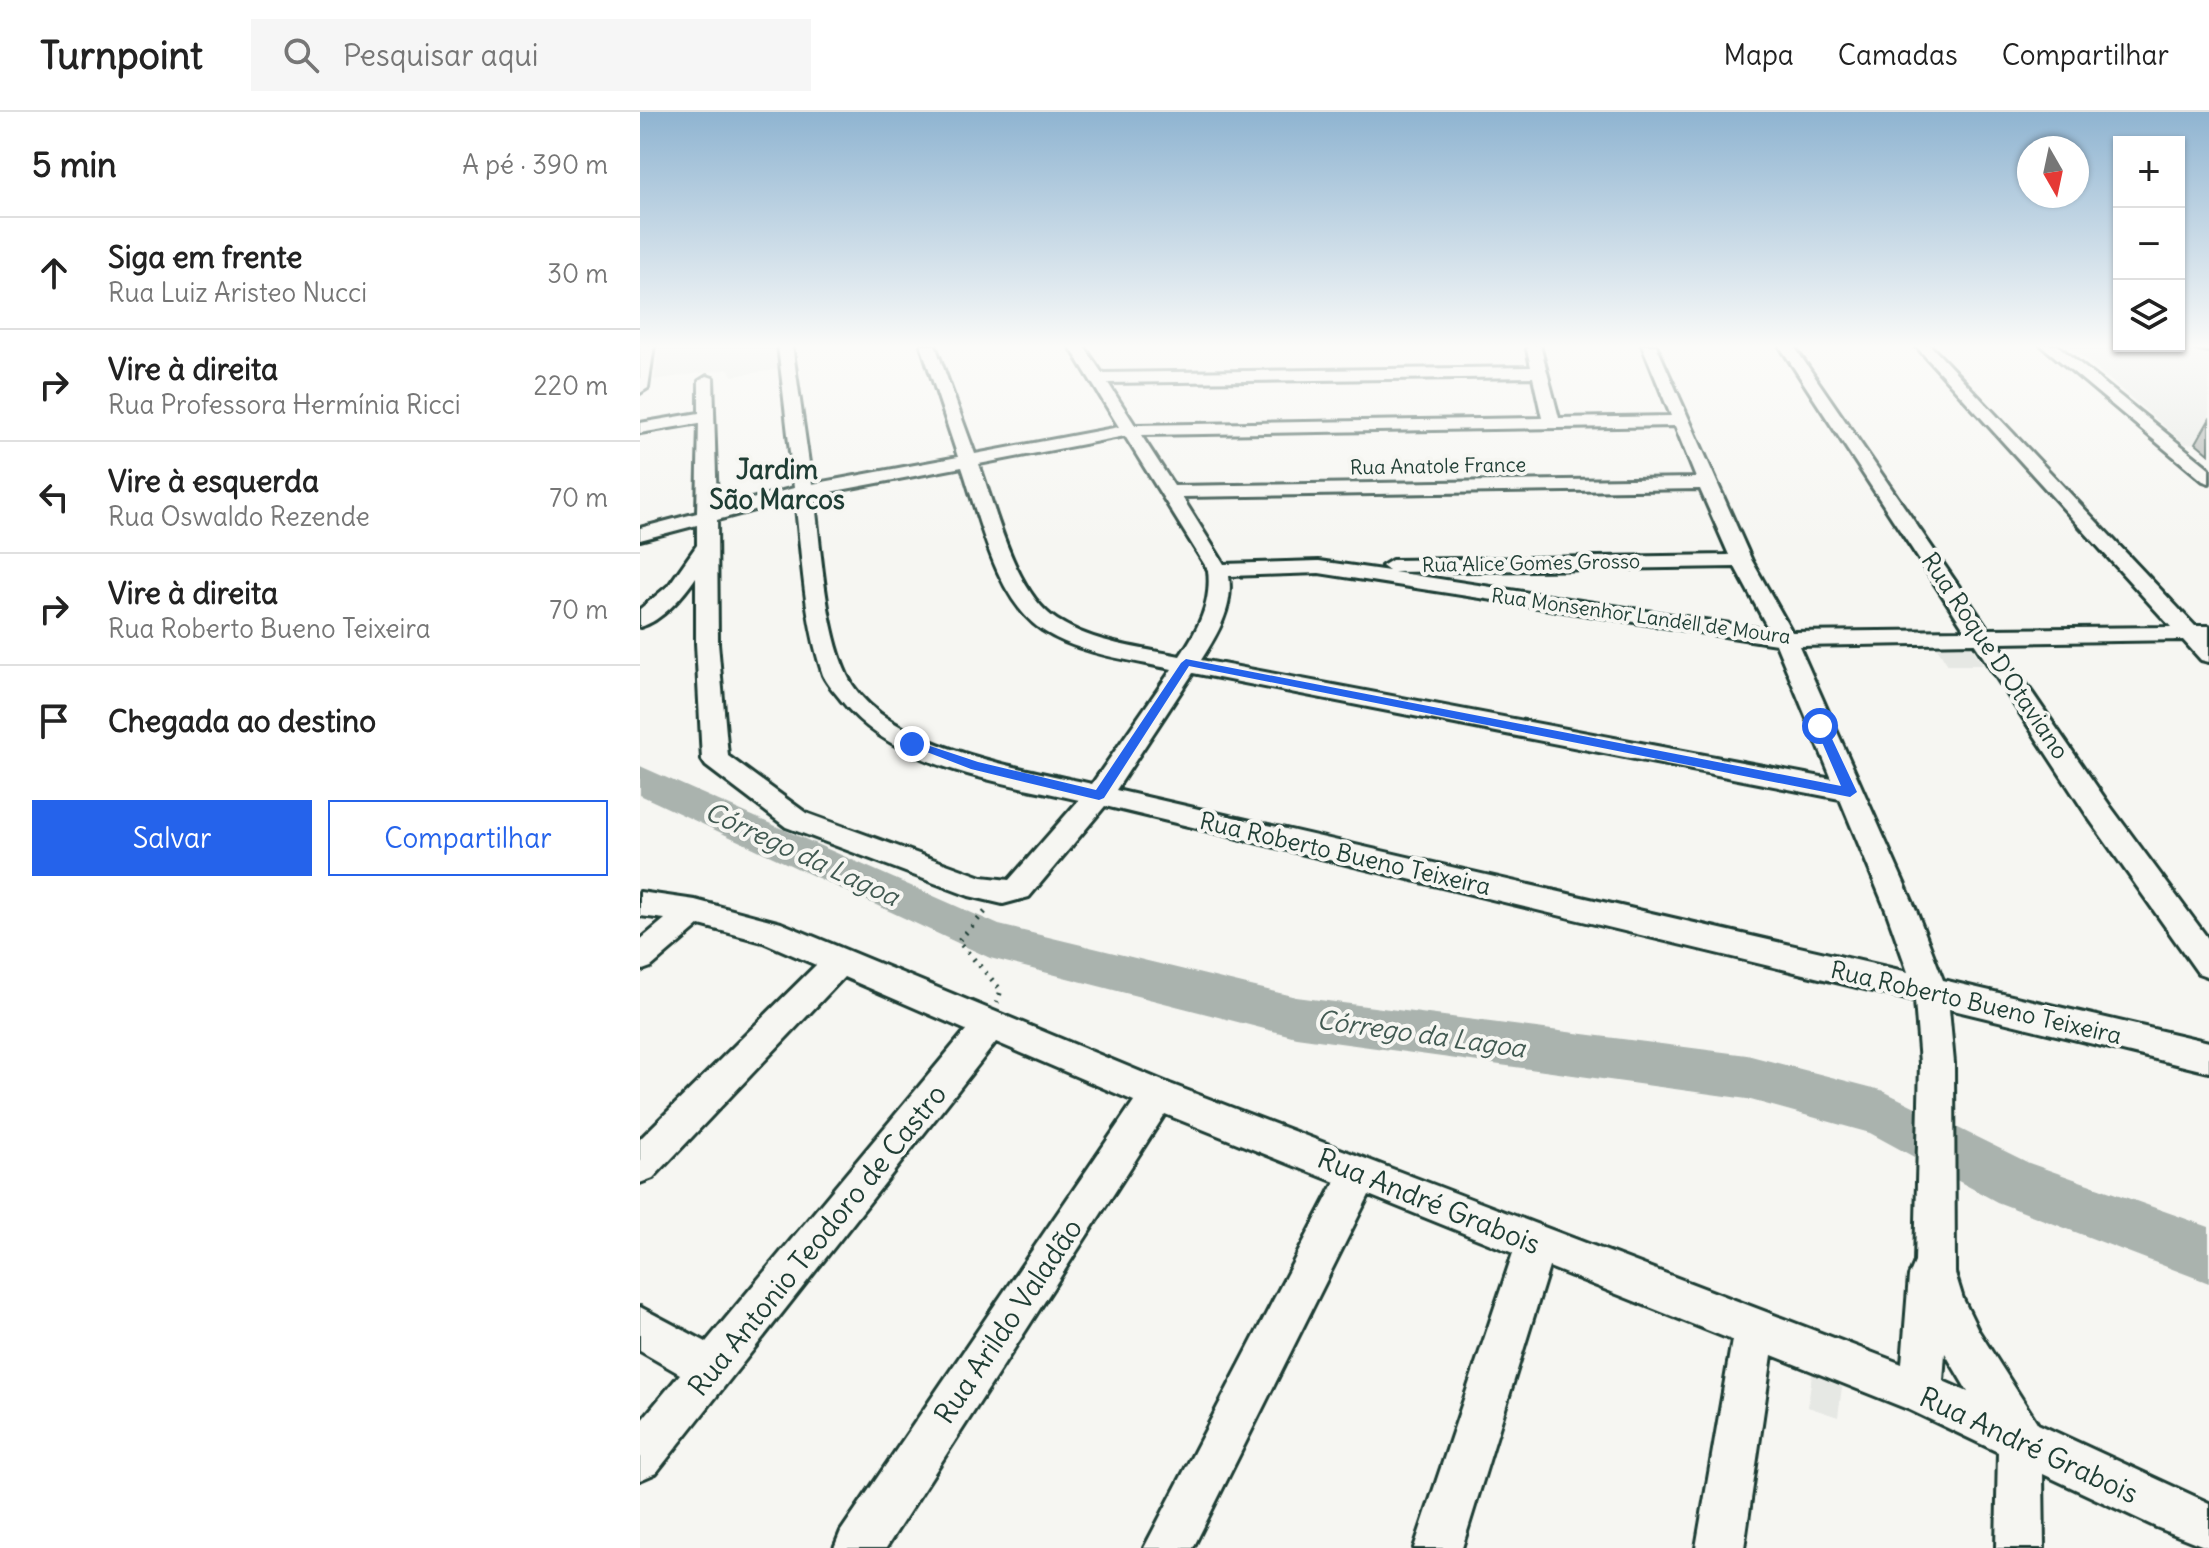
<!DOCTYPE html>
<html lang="pt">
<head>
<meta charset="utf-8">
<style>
  :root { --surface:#fff; --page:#f6f6f6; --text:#222; --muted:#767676; --line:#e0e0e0; --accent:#2563eb }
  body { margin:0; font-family:Delius,sans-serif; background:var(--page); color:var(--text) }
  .controls { position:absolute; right:24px; top:24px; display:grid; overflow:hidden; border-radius:0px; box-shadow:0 2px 6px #0004 }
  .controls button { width:72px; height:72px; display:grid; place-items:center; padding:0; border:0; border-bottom:2px solid var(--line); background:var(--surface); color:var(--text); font:40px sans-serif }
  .compass { position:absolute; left:1377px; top:24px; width:72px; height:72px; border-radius:50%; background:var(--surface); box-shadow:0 2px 6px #0004; rotate:171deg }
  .stop { position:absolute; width:24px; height:24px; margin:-18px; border:6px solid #2563eb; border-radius:50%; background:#fff }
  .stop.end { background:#2563eb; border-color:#fff; box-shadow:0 2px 8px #0008 }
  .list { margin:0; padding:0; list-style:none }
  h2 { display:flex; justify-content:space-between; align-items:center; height:104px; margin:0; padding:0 32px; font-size:34px }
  h2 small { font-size:26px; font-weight:400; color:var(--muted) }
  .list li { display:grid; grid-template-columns:52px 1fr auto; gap:24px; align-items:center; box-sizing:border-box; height:112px; padding:0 32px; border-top:2px solid var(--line) }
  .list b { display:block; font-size:30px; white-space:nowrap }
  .list p { margin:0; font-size:26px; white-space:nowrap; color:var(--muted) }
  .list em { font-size:26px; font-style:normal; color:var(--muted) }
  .actions { display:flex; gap:16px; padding:24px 32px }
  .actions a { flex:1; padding:18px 0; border:2px solid var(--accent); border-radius:0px; text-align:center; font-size:28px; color:var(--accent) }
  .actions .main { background:var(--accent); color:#fff }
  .icon { flex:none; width:44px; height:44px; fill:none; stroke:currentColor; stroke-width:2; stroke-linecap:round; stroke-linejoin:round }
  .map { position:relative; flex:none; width:1569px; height:1436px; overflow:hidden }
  header { display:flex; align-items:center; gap:48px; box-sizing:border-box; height:112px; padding:0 40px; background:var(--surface); border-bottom:2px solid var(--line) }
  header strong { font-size:38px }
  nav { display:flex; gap:44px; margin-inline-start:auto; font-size:28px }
  .search { width:560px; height:72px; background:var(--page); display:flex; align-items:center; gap:20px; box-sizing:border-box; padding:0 28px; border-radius:0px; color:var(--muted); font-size:30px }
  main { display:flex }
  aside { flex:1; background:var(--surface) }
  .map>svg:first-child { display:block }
</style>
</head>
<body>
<header>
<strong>Turnpoint</strong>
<div class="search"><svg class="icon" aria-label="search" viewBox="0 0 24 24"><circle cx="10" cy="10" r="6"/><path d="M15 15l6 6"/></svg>Pesquisar aqui</div>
<nav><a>Mapa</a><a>Camadas</a><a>Compartilhar</a></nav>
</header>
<main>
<aside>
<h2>5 min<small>A pé · 390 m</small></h2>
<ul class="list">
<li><svg class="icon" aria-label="ahead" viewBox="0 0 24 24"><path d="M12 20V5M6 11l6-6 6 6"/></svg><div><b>Siga em frente</b><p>Rua Luiz Aristeo Nucci</p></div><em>30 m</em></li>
<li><svg class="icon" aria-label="right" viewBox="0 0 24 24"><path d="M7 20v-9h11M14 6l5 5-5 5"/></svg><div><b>Vire à direita</b><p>Rua Professora Hermínia Ricci</p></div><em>220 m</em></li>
<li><svg class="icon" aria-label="left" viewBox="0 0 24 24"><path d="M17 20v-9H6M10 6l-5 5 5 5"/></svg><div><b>Vire à esquerda</b><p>Rua Oswaldo Rezende</p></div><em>70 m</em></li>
<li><svg class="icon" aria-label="right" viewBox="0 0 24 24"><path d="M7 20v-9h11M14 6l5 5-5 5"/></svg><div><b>Vire à direita</b><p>Rua Roberto Bueno Teixeira</p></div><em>70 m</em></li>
<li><svg class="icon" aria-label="arrive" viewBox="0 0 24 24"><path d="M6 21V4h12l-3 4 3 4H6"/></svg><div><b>Chegada ao destino</b></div></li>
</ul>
<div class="actions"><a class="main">Salvar</a><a>Compartilhar</a></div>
</aside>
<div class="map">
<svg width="1569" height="1436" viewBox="0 0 1569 1436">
  <rect width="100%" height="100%" fill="#f6f6f2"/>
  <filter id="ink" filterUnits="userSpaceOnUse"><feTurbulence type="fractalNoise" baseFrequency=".0125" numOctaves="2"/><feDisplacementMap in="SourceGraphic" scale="16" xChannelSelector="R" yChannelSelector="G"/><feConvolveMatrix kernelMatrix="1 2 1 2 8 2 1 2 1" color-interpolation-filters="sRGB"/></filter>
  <g filter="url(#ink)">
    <g fill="#e6e8e4">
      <path d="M 20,233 L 138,233 L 141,257 L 92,264 L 89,257 L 14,268 Z"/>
      <path d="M 1429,233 L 1552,233 L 1569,238 L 1569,330 L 1545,332 Z"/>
      <path d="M 1296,534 L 1331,534 L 1343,553 L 1308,553 Z"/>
      <path d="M 1172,1262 L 1202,1275 L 1198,1305 L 1168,1295 Z"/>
    </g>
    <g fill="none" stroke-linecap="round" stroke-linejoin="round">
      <path fill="#aab3ae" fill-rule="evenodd" d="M 0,654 L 359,813 L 656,885 L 1107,943 L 1241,978 L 1389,1051 L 1569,1115 L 1569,1171 L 1357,1090 L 1230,1021 L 1107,987 L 656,925 L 350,846 L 0,683 Z"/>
      <defs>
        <g id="minor">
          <path d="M 0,233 L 14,233 L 8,276 L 0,281 Z"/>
          <path d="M 138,233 L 152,233 L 172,372 L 318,345 L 281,233 L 295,233 L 335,342 L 479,315 L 429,233 L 443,233 L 462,261 L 891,255 L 886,233 L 900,233 L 919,306 L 1031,304 L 1002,233 L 1016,233 L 1112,449 L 1152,520 L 1325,518 L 1139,233 L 1153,233 L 1348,517 L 1531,515 L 1275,233 L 1290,233 L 1555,514 L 1569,514 L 1569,550 L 1561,548 L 1543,528 L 1358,531 L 1470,694 L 1569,828 L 1569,865 L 1558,861 L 1450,708 L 1334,531 L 1159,534 L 1276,798 L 1303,868 L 1569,930 L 1569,960 L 1309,897 L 1314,951 L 1315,1161 L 1323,1187 L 1338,1218 L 1398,1312 L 1569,1391 L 1569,1436 L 1516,1415 L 1403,1362 L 1404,1436 L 1356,1436 L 1358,1340 L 1270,1298 L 1132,1243 L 1104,1436 L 1056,1436 L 1092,1228 L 909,1155 L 822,1436 L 774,1436 L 873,1141 L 729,1083 L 553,1436 L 504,1436 L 695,1070 L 525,1002 L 246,1436 L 194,1436 L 201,1419 L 494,989 L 356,930 L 16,1361 L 0,1368 L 0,1310 L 40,1262 L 0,1239 L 0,1195 L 66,1230 L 326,918 L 204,865 L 13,1066 L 0,1071 L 0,1027 L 176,853 L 123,830 L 60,813 L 11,855 L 0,859 L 0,828 L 25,807 L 0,804 L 0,780 L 55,788 L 141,811 L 530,972 L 1262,1252 L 1269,1164 L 1275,1150 L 1280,951 L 1275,889 L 465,694 L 389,785 L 363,792 L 329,784 L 146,715 L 66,654 L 62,648 L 56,531 L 56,465 C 44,483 22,509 0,515 L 0,497 L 29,473 L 57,433 L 57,413 L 0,428 L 0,416 L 57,401 L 59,311 L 0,321 L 0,311 L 59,301 L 59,269 L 67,264 L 73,266 L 77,396 L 154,376 ZM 893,265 L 902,306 L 495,313 L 468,271 ZM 1035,314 L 1056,366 L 534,374 L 501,323 ZM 485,324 L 568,458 C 572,491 558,518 540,544 C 500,536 453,531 417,508 C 374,480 356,398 339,352 ZM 322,355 C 339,405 356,488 402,518 C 439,542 489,548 532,557 L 452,672 C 382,656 241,635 207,563 C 185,516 181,436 174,383 ZM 1060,377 L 1089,443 L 752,448 L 742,454 L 749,459 L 679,449 L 584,452 L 542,385 ZM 155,387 C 162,445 164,507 183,563 C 187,572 195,580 201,588 C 255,657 359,669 439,688 L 369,768 L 342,765 L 166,701 L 88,644 L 78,531 L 77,408 ZM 1095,455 L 1129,518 L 754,460 ZM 679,461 L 1136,532 L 1192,667 L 561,548 C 577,523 594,495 589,464 ZM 553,561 L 1200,687 L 1246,798 L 1268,860 L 476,678 ZM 1305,1241 L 1328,1280 L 1303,1269 Z"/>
          <path d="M 1401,233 L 1417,233 L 1569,356 L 1569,371 L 1563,369 Z"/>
          <path d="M 1552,233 L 1569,233 L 1569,239 L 1554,236 Z"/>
        </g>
      </defs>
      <use href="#minor" stroke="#1f3d34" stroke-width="6"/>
      <path stroke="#1f3d34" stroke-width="5" stroke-dasharray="2 7" stroke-linecap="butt" d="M 345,800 L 318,829 L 361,878 L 357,891"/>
      <use href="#minor" fill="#f6f6f2" fill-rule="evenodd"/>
    </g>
    <path fill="#a6aca8" stroke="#1f3d34" stroke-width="2" d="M 1569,308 L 1569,342 L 1556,331 Z"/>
  </g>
  <linearGradient id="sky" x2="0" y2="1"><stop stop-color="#8fb4d1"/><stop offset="0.54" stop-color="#fbfbf9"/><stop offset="1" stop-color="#fbfbf9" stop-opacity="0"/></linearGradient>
  <rect width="1569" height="434" fill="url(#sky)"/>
  <path fill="#2563eb" d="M 546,547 L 1201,674 L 1175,614 L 1180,610 L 1186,614 L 1217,680 L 1210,685 L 549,554 L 464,686 L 459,688 L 331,657 L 266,632 L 272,628 L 338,650 L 456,678 L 541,551 Z"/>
  <g text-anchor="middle" stroke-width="8" stroke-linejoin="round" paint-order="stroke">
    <g font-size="20" fill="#1f3d34" stroke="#f6f6f2">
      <text transform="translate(798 354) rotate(-1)" y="7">Rua Anatole France</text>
      <text transform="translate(891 451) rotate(-1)" y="7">Rua Alice Gomes Grosso</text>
      <text transform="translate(1001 504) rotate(8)" y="7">Rua Monsenhor Landell de Moura</text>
    </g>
    <g font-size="24" fill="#1f3d34" stroke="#f6f6f2">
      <text transform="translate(1355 544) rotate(56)" y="8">Rua Roque D'Otaviano</text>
      <text transform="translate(705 742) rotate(13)" y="8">Rua Roberto Bueno Teixeira</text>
      <text transform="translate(1336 891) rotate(13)" y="8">Rua Roberto Bueno Teixeira</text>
    </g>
    <g font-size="26" font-weight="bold" fill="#1f3d34" stroke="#f6f6f2">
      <text x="137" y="367">Jardim<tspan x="137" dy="30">São Marcos</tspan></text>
    </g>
    <g font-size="26" font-style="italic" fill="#425a52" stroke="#f6f6f2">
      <text transform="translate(162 742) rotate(25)" y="9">Córrego da Lagoa</text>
      <text transform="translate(781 922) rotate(8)" y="9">Córrego da Lagoa</text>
    </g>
    <g font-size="28" fill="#1f3d34" stroke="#f6f6f2">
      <text transform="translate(789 1089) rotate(22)" y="10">Rua André Grabois</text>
      <text transform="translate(177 1128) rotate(-51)" y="10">Rua Antonio Teodoro de Castro</text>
      <text transform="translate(368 1209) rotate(-56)" y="10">Rua Arildo Valadão</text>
      <text transform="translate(1389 1333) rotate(25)" y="10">Rua André Grabois</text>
    </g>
  </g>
</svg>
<div class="controls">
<button>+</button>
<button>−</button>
<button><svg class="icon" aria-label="layers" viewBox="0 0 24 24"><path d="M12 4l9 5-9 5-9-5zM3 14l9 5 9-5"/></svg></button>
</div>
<svg class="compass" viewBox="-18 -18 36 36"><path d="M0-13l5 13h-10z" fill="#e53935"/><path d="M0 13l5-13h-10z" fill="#767676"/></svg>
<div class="stop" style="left:1180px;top:614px"></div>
<div class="stop end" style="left:272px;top:632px"></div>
</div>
</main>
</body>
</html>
